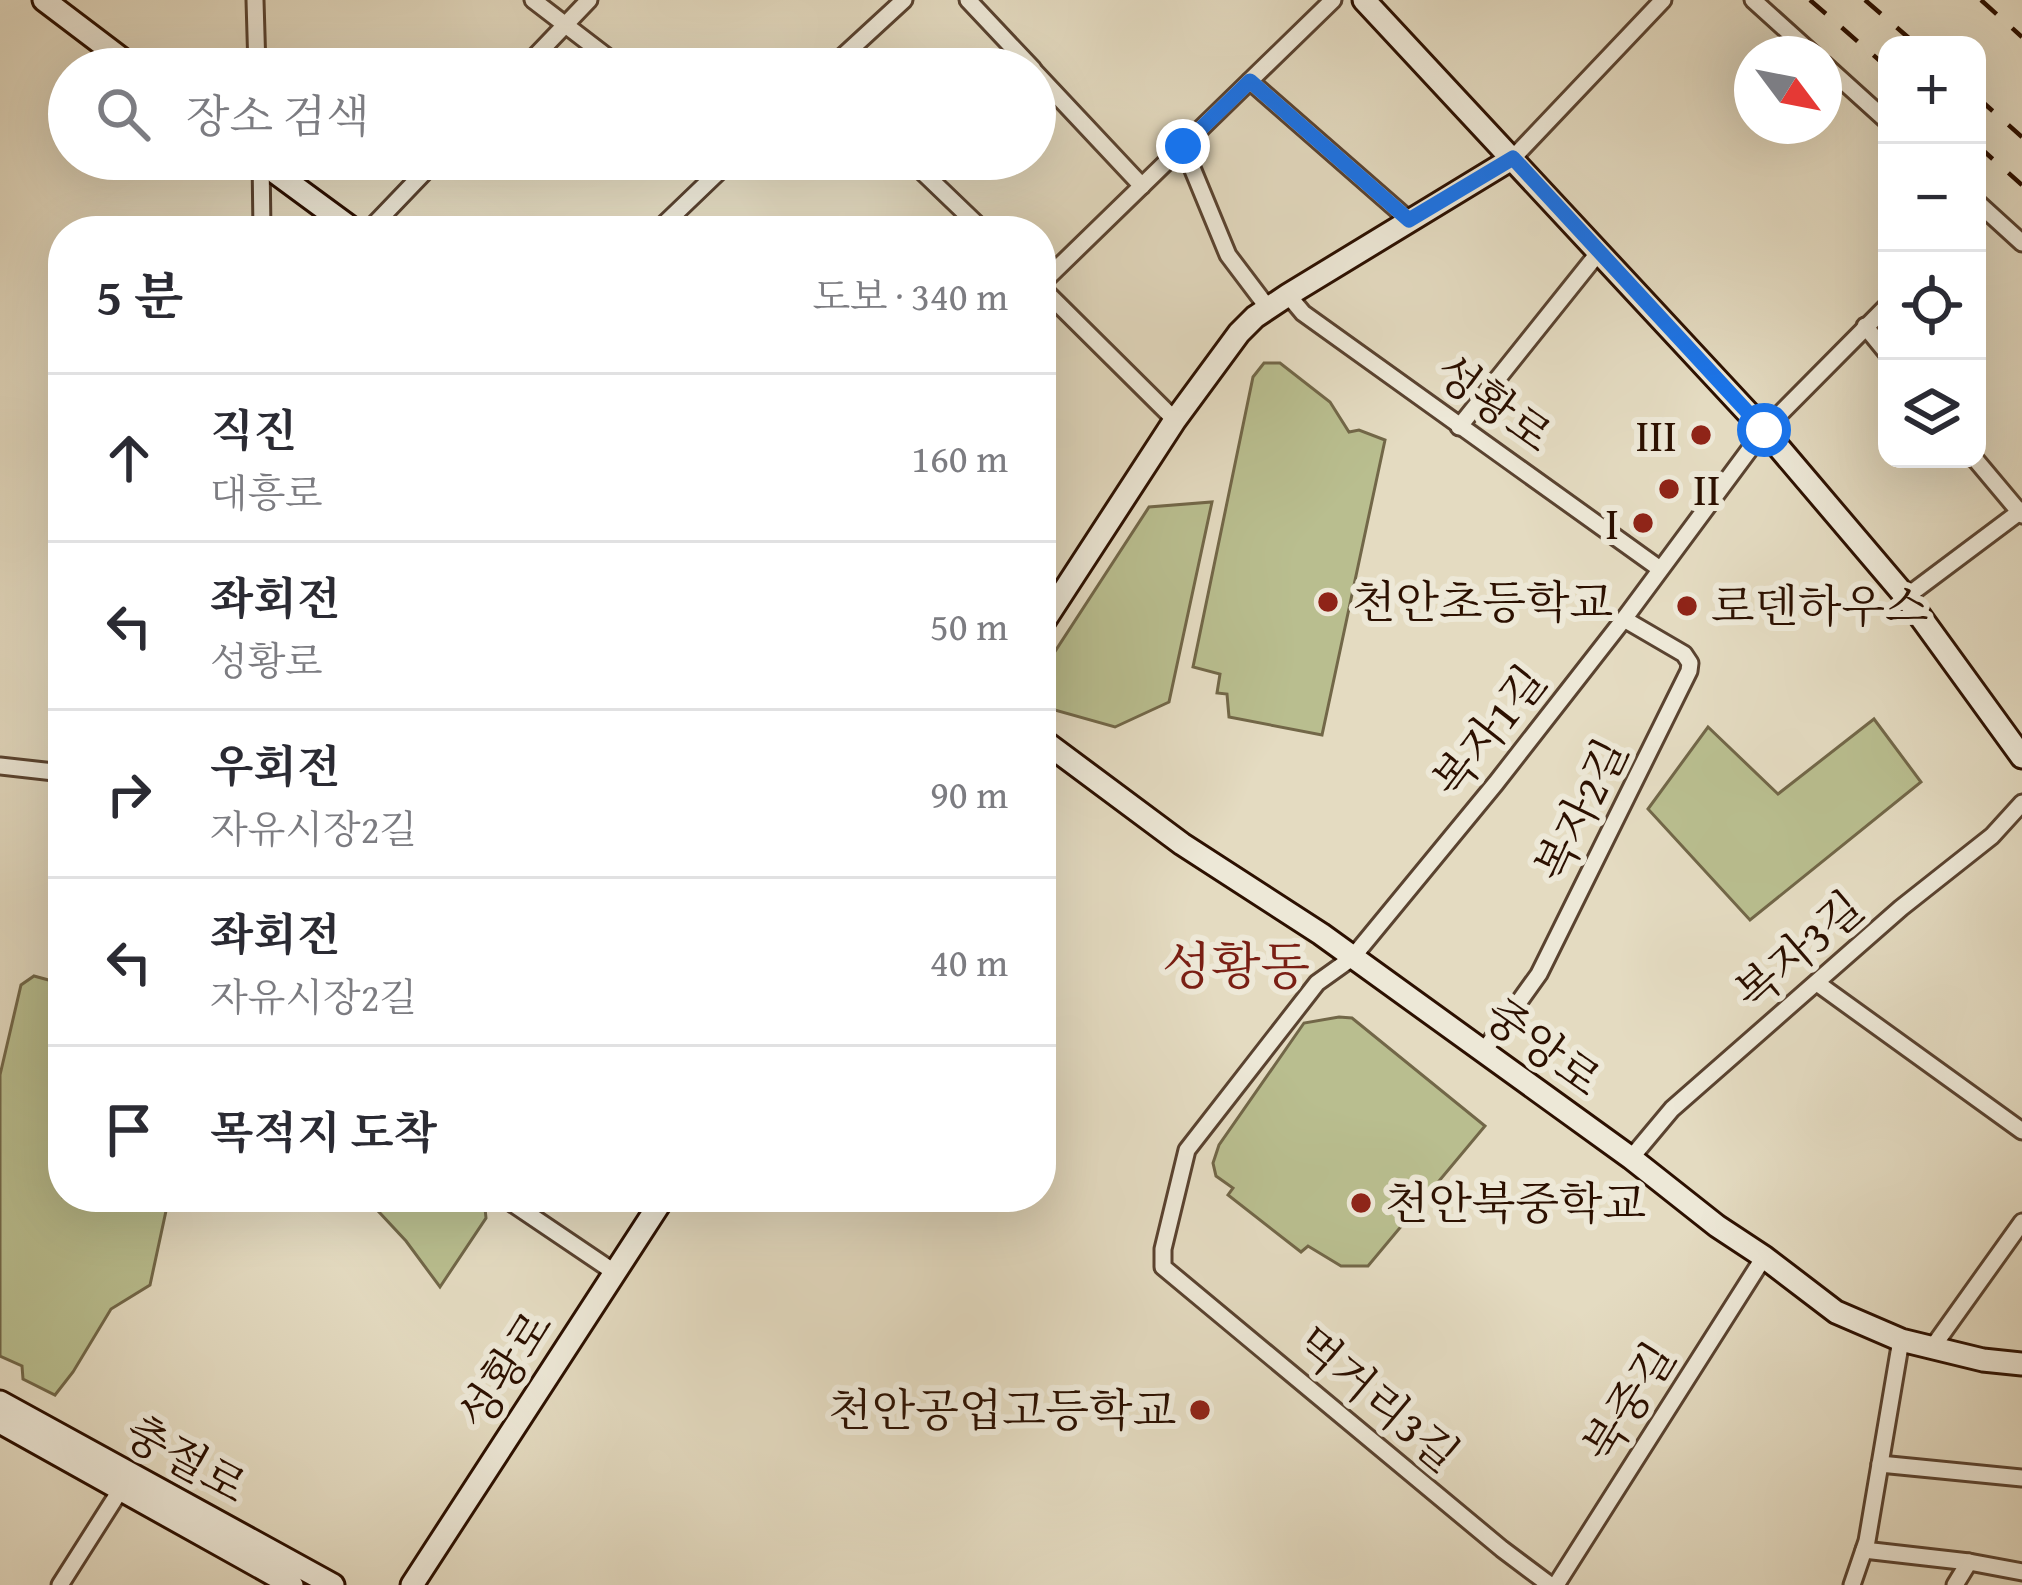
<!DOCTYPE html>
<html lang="ko">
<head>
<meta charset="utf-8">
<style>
  :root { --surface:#fff; --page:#f2f2f3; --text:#2b2b33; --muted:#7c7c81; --line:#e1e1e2 }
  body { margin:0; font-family:"Gentium Book Plus","Noto Serif KR",serif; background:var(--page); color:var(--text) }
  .controls { position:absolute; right:36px; top:36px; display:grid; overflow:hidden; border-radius:24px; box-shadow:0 12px 48px #0002 }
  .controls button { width:108px; height:108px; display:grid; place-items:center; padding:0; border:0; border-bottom:3px solid var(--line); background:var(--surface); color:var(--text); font:60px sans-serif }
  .compass { position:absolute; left:1734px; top:36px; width:108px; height:108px; border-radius:50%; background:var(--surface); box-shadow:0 12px 48px #0002; rotate:122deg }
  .stop { position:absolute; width:36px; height:36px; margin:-27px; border:9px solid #1a73e8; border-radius:50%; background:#fff }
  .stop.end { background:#1a73e8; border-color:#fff; box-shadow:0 3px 12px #0008 }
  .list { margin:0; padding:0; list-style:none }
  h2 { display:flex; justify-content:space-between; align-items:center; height:156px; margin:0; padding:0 48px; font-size:51px }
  h2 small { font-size:39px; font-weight:400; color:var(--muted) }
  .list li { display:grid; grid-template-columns:78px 1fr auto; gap:36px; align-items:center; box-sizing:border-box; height:168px; padding:0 48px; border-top:3px solid var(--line) }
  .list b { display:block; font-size:45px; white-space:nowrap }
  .list p { margin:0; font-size:39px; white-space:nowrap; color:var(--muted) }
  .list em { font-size:39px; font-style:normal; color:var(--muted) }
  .icon { flex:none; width:66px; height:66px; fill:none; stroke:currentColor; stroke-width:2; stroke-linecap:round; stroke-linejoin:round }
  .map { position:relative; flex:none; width:2022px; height:1585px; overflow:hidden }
  .search { position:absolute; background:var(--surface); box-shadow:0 12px 48px #0002; left:48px; top:48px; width:1008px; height:132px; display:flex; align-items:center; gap:30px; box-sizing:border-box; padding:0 42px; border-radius:66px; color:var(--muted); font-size:45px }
  .panel { position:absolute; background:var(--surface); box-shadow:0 12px 48px #0002; left:48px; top:216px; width:1008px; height:996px; border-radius:48px }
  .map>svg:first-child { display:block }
</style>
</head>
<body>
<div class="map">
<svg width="2022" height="1585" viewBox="0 0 2022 1585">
  <rect width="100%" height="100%" fill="#e4dbc1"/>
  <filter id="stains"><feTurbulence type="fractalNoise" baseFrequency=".00167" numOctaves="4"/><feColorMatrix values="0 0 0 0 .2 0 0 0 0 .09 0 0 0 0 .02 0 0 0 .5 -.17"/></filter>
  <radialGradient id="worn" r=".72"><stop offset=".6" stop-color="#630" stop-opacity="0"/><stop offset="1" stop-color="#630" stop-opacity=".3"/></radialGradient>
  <g fill="#b9be8f" stroke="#726748" stroke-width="3">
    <path d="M 1264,363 L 1280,363 L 1330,402 L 1349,432 L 1359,430 L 1385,440 L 1322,735 L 1229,717 L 1227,694 L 1217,693 L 1220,674 L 1193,667 L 1253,377 Z"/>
    <path d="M 1212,502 L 1169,702 L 1115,727 L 1044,707 L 1041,703 L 1041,673 L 1149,507 Z"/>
    <path d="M 1874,719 L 1921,782 L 1750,920 L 1648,809 L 1708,727 L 1778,794 Z"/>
    <path d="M 34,976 L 63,984 L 63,1197 L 169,1197 L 150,1285 L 111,1309 L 73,1372 L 55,1395 L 23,1379 L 22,1366 L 0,1356 L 0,1075 L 21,985 Z"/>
    <path d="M 1339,1017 L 1352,1018 L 1485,1126 L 1368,1266 L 1341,1266 L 1308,1246 L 1301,1252 L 1228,1195 L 1233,1188 L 1216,1176 L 1213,1163 L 1219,1145 L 1304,1023 Z"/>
    <path d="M 365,1197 L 469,1197 L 485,1208 L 486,1218 L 440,1287 L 406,1241 Z"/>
  </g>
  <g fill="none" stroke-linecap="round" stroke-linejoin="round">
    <defs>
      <g id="street">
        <path d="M 255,0 L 257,69"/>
        <path d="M 533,0 L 623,69"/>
        <path d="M 968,0 L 1033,69"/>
        <path d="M 1753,0 L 1813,54"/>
        <path d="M 1824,64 L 1887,121"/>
        <path d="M 523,69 L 589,0"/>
        <path d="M 829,69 L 904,0"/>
        <path d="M 1035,72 L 1142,186"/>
        <path d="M 1250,81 L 1409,220"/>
        <path d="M 1183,146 L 1228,255 L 1268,308"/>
        <path d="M 1513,158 L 1663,0"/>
        <path d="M 261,159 L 262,231"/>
        <path d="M 909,159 L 984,231"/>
        <path d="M 1977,202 L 2022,243"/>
        <path d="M 368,231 L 437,159"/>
        <path d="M 657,231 L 732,159"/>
        <path d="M 1041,284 L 1333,0"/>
        <path d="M 1041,287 L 1175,420"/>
        <path d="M 1288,295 L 1303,313 L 1660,569"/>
        <path d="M 1865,326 L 1887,353"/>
        <path d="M 1459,427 L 1599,252"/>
        <path d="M 1975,459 L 2022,515"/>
        <path d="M 1906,597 L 2022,510"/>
        <path d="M 0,766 L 63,773"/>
        <path d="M 1817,983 L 2022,1131"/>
        <path d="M 1483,1052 L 1539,974 L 1689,671 L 1690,663 L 1684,654 L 1624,619"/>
        <path d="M 1631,1158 L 1672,1109 L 1901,908 L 1992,836 L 2022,803"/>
        <path d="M 503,1197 L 614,1272"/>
        <path d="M 1932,1348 L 2022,1222"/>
        <path d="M 1880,1464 L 2022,1478"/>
        <path d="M 1864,1550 L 1969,1562 L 2022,1572"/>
        <path d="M 60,1585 L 121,1489"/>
        <path d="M 1550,1585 L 1502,1549 L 1163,1267 L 1163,1249 L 1187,1150 L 1317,983 L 1352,958 L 1496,783 L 1624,619 L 1764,430 L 1887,306"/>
        <path d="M 1556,1585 L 1764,1257"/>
        <path d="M 1852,1585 L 1867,1541 L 1901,1340"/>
        <path d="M 1955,1585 L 1969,1562"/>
      </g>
      <g id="secondary">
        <path d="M 44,0 L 135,69"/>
        <path d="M 1364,0 L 1764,430 L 1906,597 L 2022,757"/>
        <path d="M 257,159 L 355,231"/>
        <path d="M 1041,626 L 1175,420 L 1239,333 L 1255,317 L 1288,295 L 1513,158"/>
        <path d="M 1041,739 L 1182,844 L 1321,934 L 1631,1158 L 1717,1226 L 1764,1257 L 1836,1312 L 1901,1340 L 1983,1360 L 2022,1364"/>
        <path d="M 0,1402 L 333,1585"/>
        <path d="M 0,1422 L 292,1585"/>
        <path d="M 412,1585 L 664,1197"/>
      </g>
    </defs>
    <use href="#street" stroke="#5a4330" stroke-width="21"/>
    <use href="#secondary" stroke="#2c1000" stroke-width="27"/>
    <use href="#street" stroke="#ede8d7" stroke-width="15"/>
    <use href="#secondary" stroke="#ede8d7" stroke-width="21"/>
    <g stroke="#2c1000" stroke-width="4.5" stroke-dasharray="21 21" stroke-linecap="butt">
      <path d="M 1810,0 L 1887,67"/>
      <path d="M 1865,0 L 1917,45"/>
      <path d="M 1981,0 L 2022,37"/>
      <path d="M 1977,97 L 2022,137"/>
      <path d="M 1977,145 L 2022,185"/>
    </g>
  </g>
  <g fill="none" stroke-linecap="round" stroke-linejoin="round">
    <path stroke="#1a73e8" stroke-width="15" d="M 1183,146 L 1250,81 L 1409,220 L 1513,158 L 1764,430"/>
  </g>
  <g fill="#8f2418" stroke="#ede8d7" stroke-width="4.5">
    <circle cx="1701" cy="435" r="12"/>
    <circle cx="1669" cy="489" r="12"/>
    <circle cx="1643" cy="523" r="12"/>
    <circle cx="1328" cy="602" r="12"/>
    <circle cx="1687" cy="606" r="12"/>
    <circle cx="1361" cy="1203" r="12"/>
    <circle cx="1200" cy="1410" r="12"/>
  </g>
  <g text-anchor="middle" stroke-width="12" stroke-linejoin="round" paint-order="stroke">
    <g font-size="45" fill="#2c1000" stroke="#ede8d7">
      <text transform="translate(1494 403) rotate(36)" y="16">성황로</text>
      <text transform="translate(1489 731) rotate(-52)" y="16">복자1길</text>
      <text transform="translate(1581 810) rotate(-64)" y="16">복자2길</text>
      <text transform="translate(1799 950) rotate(-41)" y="16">복자3길</text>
      <text transform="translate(1543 1047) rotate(36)" y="16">중앙로</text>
      <text transform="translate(505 1370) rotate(-57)" y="16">성황로</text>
      <text transform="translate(1378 1399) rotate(40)" y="16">먹거리3길</text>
      <text transform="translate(1629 1402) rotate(-58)" y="16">북중길</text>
      <text transform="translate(186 1459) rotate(29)" y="16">충절로</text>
    </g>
    <g font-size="45" fill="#2c1000" stroke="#ede8d7" text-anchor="start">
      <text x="1677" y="451" text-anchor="end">Ⅲ</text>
      <text x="1693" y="505">Ⅱ</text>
      <text x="1619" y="539" text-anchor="end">Ⅰ</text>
      <text x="1352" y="618">천안초등학교</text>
      <text x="1711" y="622">로덴하우스</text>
      <text x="1385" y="1219">천안북중학교</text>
      <text x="1176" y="1426" text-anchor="end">천안공업고등학교</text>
    </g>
    <g font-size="51" fill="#7a1f14" stroke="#ede8d7">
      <text x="1236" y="984">성황동</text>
    </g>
  </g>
  <rect width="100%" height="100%" filter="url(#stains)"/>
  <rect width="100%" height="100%" fill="url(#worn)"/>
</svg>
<div class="controls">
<button>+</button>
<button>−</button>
<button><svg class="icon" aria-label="locate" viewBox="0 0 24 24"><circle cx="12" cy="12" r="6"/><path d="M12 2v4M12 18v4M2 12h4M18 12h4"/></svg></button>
<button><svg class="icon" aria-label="layers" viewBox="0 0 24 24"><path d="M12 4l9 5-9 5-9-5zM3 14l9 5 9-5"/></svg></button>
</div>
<svg class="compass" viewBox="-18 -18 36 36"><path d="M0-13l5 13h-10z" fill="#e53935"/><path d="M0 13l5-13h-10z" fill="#7c7c81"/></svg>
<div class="stop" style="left:1764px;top:430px"></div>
<div class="stop end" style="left:1183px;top:146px"></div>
<div class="search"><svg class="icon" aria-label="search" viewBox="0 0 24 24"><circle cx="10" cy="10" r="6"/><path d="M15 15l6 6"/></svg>장소 검색</div>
<section class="panel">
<h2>5 분<small>도보 · 340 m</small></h2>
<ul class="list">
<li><svg class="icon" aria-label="ahead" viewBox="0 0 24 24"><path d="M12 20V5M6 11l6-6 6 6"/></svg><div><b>직진</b><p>대흥로</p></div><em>160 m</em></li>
<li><svg class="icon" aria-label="left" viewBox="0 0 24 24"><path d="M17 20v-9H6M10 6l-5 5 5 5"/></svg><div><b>좌회전</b><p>성황로</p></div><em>50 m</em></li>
<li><svg class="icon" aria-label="right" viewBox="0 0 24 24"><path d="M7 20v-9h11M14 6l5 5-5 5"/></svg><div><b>우회전</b><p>자유시장2길</p></div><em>90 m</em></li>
<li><svg class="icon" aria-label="left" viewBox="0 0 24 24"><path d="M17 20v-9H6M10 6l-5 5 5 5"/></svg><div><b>좌회전</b><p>자유시장2길</p></div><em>40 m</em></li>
<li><svg class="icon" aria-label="arrive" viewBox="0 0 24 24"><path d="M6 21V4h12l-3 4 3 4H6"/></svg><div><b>목적지 도착</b></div></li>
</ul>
</section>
</div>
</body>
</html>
